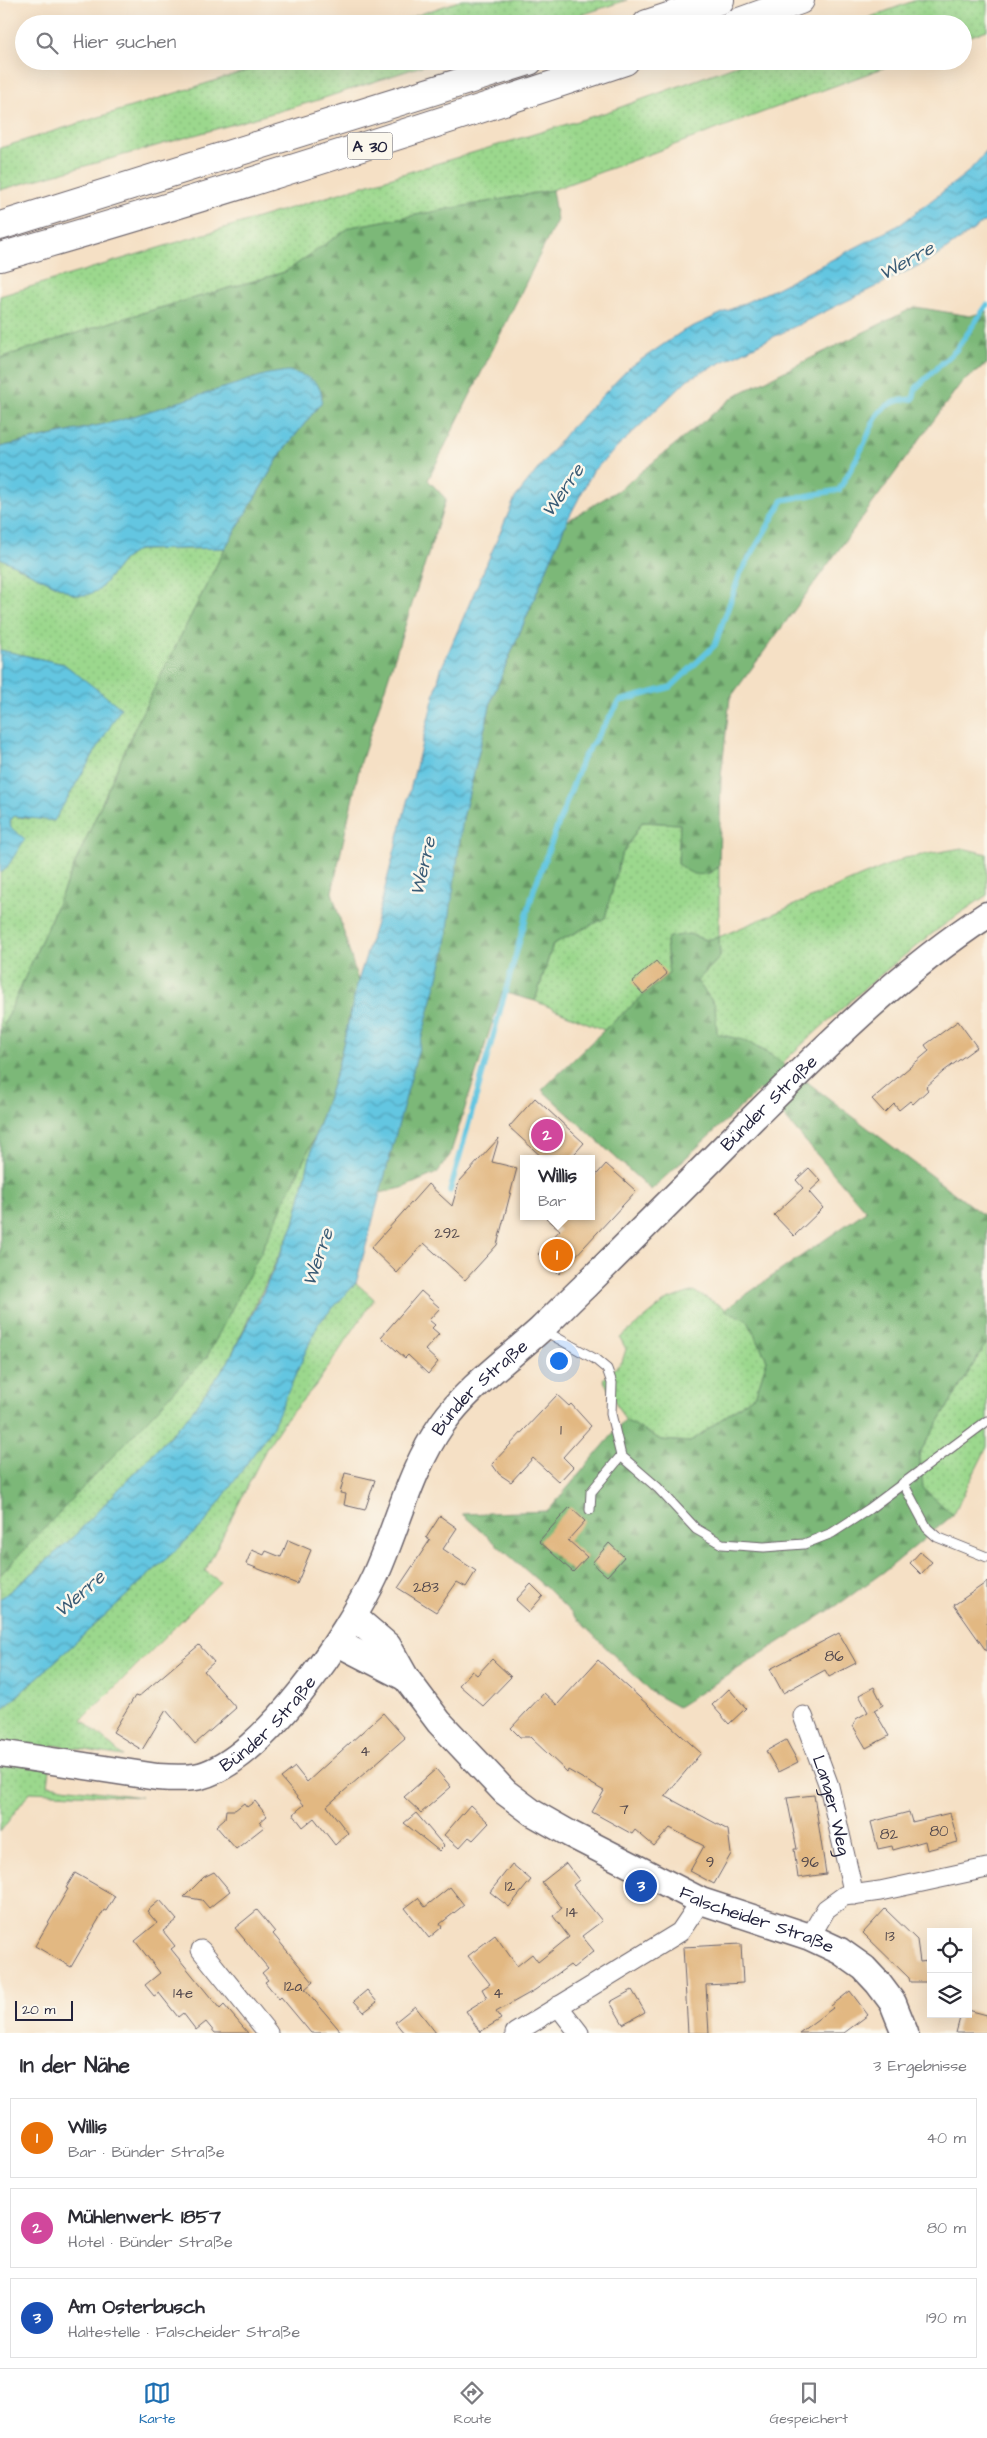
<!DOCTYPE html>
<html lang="de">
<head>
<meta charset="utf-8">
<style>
  :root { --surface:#fff; --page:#f7f7f7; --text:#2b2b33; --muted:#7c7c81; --line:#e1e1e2; --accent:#1f6fb2 }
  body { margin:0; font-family:"Architects Daughter",sans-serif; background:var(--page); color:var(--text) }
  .controls { position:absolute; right:15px; bottom:15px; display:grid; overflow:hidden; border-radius:0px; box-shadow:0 5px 20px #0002 }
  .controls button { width:45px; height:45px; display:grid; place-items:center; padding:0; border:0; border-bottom:1px solid var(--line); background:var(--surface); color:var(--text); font:25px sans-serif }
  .scale { position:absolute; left:15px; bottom:12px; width:58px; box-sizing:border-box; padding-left:5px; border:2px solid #22223b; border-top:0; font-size:14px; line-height:18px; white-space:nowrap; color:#22223b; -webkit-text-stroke:4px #fbf7ec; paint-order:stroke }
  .you { position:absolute; left:558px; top:1360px; width:18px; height:18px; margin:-12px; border:4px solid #fff; border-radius:50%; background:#1a73e8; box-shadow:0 0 0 8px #1a73e833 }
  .badge { display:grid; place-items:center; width:32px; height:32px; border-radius:50%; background:var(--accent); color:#fff; font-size:16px; font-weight:700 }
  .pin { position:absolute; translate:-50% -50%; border:2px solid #fff; box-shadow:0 1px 5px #0006 }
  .popup { position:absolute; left:520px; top:1155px; width:75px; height:65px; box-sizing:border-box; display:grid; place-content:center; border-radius:0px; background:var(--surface); filter:drop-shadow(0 1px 4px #0005); font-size:16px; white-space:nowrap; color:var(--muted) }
  .popup b { font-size:19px; color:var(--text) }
  .popup::after { content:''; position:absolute; left:50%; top:100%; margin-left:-10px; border:10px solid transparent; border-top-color:var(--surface) }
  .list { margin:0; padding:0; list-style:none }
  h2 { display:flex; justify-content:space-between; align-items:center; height:65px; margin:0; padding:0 20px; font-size:21px }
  h2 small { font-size:16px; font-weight:400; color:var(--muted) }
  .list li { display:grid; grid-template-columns:32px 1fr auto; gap:15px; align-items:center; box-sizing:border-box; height:80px; margin:0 10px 10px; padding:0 10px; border:1px solid var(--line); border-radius:0px }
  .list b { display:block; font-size:19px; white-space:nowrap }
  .list p { margin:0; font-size:16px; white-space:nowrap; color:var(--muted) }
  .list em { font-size:16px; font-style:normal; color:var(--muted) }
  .icon { flex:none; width:28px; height:28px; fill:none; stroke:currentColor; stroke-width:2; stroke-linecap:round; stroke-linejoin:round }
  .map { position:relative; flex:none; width:987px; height:2033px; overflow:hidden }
  .search { position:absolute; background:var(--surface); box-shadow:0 5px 20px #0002; left:15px; right:15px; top:15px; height:55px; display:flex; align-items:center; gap:12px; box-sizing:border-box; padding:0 18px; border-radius:28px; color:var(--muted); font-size:19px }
  .sheet { height:335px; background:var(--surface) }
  nav { display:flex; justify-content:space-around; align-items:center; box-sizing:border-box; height:70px; border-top:1px solid var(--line); background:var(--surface); font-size:14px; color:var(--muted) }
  nav a { display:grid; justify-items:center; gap:2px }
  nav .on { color:var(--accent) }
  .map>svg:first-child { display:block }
</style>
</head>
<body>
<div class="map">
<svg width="987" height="2033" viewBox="0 0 987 2033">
  <defs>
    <pattern id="grass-dots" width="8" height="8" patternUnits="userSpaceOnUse" patternTransform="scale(1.25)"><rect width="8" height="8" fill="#9bd88d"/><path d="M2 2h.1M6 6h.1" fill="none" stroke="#85b97b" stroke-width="1.8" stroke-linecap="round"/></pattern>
    <pattern id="forest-firs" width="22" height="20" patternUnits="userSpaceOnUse" patternTransform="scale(1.25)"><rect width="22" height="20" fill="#7cb878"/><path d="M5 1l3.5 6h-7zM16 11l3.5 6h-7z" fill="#659564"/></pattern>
    <pattern id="water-waves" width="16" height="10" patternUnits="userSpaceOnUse" patternTransform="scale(1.25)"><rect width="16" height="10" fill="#63c6e1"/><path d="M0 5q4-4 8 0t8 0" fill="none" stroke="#51a0b8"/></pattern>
  </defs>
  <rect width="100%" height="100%" fill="#fbf7ec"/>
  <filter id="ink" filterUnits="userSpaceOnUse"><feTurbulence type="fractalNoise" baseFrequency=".02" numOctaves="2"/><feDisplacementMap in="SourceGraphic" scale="10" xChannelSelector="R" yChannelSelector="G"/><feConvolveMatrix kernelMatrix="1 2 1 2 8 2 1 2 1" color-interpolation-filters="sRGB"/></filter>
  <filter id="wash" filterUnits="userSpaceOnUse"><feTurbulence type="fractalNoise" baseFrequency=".0096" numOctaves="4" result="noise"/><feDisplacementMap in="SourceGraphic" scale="20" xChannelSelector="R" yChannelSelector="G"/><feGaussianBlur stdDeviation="1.12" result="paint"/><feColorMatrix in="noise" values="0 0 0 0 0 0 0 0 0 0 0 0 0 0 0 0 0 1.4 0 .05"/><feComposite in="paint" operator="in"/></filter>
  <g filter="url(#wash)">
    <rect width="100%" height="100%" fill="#f5e0c5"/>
    <g fill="url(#grass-dots)" stroke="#5e7d64">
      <path d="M 462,0 L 627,0 L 553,24 L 391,24 Z"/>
      <path d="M 916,0 L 987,0 L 987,30 L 963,39 L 963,24 L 852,24 Z"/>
      <path d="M 278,61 L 437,61 L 315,101 L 0,190 L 0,148 Z"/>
      <path d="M 748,61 L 902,61 L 552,190 L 351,227 L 285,272 L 111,322 L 0,358 L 0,296 L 607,112 Z"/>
      <path d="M 225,548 L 138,721 L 0,1034 L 0,873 L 6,869 L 11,828 L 10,821 L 14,816 L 29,819 L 64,664 L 0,650 L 0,558 L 75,595 L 99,590 L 124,559 L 137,550 Z"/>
      <path d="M 642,822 L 680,824 L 678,864 L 708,874 L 719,867 L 719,937 L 905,858 L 962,848 L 987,854 L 987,895 C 912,944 847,1003 782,1063 C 763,1047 741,1039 717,1034 L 715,1005 L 697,981 L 720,957 L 719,937 L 706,940 L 689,934 L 666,942 L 670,973 L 604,1030 L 535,1001 L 553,944 L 605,918 L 621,856 Z"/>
      <path d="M 315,1136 L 294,1224 L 228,1362 L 186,1419 L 74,1536 L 34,1572 L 0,1599 L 0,1575 L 261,1252 Z"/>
      <path d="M 356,1283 L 374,1299 L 316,1385 L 286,1419 L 267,1447 L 205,1571 L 220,1582 L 82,1720 L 123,1756 L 53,1745 L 48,1785 L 141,1797 L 30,1792 L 0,1832 L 0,1712 L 204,1524 L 300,1363 L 318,1324 Z"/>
      <path d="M 694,1291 L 748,1321 L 767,1360 L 756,1394 L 690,1442 L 661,1440 L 625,1420 L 603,1379 L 622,1362 L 626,1349 L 620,1338 L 667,1300 Z"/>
      <path d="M 987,1342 L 987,1447 L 953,1515 L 923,1488 L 919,1454 Z"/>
    </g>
    <g fill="url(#forest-firs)" stroke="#4f6d5a">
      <path d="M 552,190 L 557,220 L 428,480 L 446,499 L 360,765 L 332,892 L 358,981 L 337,1070 L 315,1136 L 261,1252 L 207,1357 L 0,1575 L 0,1034 L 138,721 L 225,548 L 282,452 L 321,403 L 118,421 L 0,447 L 0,358 L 111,322 L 285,272 L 350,227 Z"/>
      <path d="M 915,307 L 970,316 L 987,311 L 987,364 L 961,383 L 730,698 L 721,776 L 719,867 C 702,878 693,877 678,864 L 680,824 L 642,822 L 621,856 L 605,918 L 553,944 L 535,1001 L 502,992 L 450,1155 L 437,1173 L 402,1188 L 380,1193 L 463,818 L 492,698 L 567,521 L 620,489 L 736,395 Z"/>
      <path d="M 689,934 L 706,940 L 719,937 L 720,957 L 697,981 L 715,1005 L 717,1034 L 744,1040 L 774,1057 L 987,1218 L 987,1342 L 919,1454 L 923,1488 L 953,1515 L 889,1568 L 839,1604 L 678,1707 L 651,1692 L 545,1587 L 462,1514 L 548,1511 L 625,1420 L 661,1440 L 690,1442 L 756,1394 L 767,1360 L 748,1321 L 724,1310 L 866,1211 L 760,1089 L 651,1190 L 542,1090 L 604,1030 L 669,973 L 666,942 L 669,937 Z"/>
    </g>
    <g fill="url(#water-waves)" stroke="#42748e">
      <path d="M 987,151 L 987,220 L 934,258 L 688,379 L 593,471 L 567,521 L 492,698 L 463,818 L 445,951 L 356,1283 L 318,1324 L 272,1428 L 204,1524 L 0,1712 L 0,1599 L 34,1572 L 74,1536 L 186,1419 L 228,1362 L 261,1297 L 294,1224 L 315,1136 L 337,1070 L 358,981 L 376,923 L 441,669 L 515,498 L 568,431 L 629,368 L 683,331 L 775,289 L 901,224 L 968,172 Z"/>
      <path d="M 288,371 C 305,375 326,382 321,403 L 282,452 L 225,548 L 137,550 L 124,559 L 99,590 L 87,595 L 75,595 L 0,558 L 0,447 L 118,421 L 268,374 Z"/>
      <path d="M 0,650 L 64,664 L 121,708 L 54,821 L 14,816 L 10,821 L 11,828 L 25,839 L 6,869 L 0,873 Z"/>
    </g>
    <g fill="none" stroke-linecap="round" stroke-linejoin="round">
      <path stroke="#63c6e1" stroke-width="5.5" d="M 450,1191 L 534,889 L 583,758 L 620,701 L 671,687 L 715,645 L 740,574 L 783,500 L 839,490 C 847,476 855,462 862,448 C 876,420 876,400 913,399 L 916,388 L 956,350 L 987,305"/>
    </g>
    <g id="blocks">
      <g fill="#e2b882">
        <path d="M 656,961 L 667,974 L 643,994 L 632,982 Z"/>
        <path d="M 958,1021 L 977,1047 L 944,1071 L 926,1087 L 928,1090 L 913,1104 L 910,1101 L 899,1110 L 894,1104 L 885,1113 L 872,1099 L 929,1051 L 925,1045 Z"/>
        <path d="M 535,1098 L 584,1143 L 570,1159 L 544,1159 L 509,1127 Z"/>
        <path d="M 499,1138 L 492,1162 L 517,1168 L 497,1245 L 465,1280 L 424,1243 L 397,1273 L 371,1248 L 428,1184 L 452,1206 L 459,1182 Z"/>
        <path d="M 606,1164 L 636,1191 L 559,1274 L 538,1254 L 560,1230 L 544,1216 L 591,1216 L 591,1181 Z"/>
        <path d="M 809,1168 L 821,1181 L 809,1192 L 823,1208 L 794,1236 L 774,1215 L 803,1188 L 796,1180 Z"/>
        <path d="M 421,1291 L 440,1308 L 429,1320 L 435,1325 L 432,1328 L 439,1334 L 425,1350 L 438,1362 L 428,1374 L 408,1355 L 405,1358 L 381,1337 Z"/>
        <path d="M 557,1395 L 569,1406 L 571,1404 L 591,1426 L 563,1457 L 573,1467 L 559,1482 L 533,1458 L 511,1482 L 499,1474 L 492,1464 Z"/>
        <path d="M 345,1473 L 375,1480 L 365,1510 L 344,1505 L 346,1494 L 340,1493 Z"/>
        <path d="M 570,1507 L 585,1521 L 568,1540 L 587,1557 L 573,1572 L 539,1541 Z"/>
        <path d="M 440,1516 L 457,1528 L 443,1549 L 476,1571 L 466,1587 L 457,1582 L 436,1612 L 398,1588 L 430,1540 L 426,1538 Z"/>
        <path d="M 288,1540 L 311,1550 L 297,1584 L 246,1564 L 252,1550 L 264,1555 L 266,1551 L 281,1557 Z"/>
        <path d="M 609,1543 L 624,1557 L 607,1576 L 592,1563 Z"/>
        <path d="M 920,1552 L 932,1562 L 921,1574 L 910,1563 Z"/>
        <path d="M 987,1582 L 987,1652 L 954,1605 Z"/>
        <path d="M 531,1584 L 543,1596 L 529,1612 L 516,1600 Z"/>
        <path d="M 839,1633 L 856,1663 L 829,1677 L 825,1670 L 783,1693 L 770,1669 Z"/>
        <path d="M 199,1645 L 214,1662 L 204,1671 L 236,1708 L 195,1744 L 166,1710 L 142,1750 L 113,1732 L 135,1696 L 138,1697 Z"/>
        <path d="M 492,1659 L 511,1677 L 483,1706 L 459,1685 L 472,1671 L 477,1675 Z"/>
        <path d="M 598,1660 L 701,1753 L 665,1796 L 728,1830 L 731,1854 L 714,1884 L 690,1871 L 704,1846 L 670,1828 L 654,1846 L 635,1830 L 632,1834 L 592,1812 L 604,1791 L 568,1770 L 567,1772 L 530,1737 L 520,1737 L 511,1728 L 544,1693 L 557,1705 Z"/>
        <path d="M 874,1687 L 883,1705 L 874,1710 L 889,1736 L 866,1748 L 853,1726 L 856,1719 L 868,1712 L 859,1695 Z"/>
        <path d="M 729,1689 L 746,1708 L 729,1724 L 712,1705 Z"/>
        <path d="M 383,1713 L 405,1738 L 327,1806 L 348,1833 L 335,1845 L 314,1818 L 303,1827 L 293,1814 L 304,1805 L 281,1778 L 295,1767 L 307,1782 Z"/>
        <path d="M 786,1740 L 798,1762 L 778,1772 L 766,1751 Z"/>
        <path d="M 436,1769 L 451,1787 L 421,1813 L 404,1797 Z"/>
        <path d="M 814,1795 L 826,1874 L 798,1878 L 794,1849 L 797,1849 L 787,1798 Z"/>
        <path d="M 255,1801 L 267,1816 L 260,1822 L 264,1827 L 236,1849 L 216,1826 L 225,1818 L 226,1810 L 235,1810 L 244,1803 L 247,1807 Z"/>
        <path d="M 470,1805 L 489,1823 L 473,1840 L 469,1837 L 459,1848 L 444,1835 Z"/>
        <path d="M 909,1812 L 912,1822 L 950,1813 L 958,1842 L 927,1850 L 925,1841 L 893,1850 L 892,1846 L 878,1849 L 871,1822 Z"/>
        <path d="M 416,1813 L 444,1846 L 439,1851 L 404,1823 Z"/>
        <path d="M 566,1863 L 579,1880 L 573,1885 L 602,1921 L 582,1936 L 594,1951 L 573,1968 L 570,1965 L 535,1990 L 496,2012 L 501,2019 L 480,2032 L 466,2011 L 487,1998 L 482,1989 L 490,1984 L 468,1956 L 495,1935 L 517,1966 L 532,1954 L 538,1962 L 569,1937 L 553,1916 L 562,1908 L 542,1882 Z"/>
        <path d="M 512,1864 L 531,1880 L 509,1907 L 490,1892 Z"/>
        <path d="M 214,1872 L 230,1891 L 209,1908 L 202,1900 L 184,1897 L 204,1877 Z"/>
        <path d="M 75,1873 L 115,1896 L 106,1911 L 104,1910 L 71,1967 L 35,1946 L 68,1889 L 66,1888 Z"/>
        <path d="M 450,1887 L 464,1905 L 440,1924 L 442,1927 L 429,1938 L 405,1908 L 418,1898 L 425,1907 Z"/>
        <path d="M 160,1900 L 177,1920 L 163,1931 L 175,1946 L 171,1949 L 220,2009 L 224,2005 L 248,2033 L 215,2033 L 206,2022 L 196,2030 L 183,2013 L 178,2017 L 159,1993 L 154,1996 L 145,1985 L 160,1973 L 135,1941 L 157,1923 L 147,1911 Z"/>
        <path d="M 885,1909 L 917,1940 L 920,1962 L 928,1961 L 931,1982 L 910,1982 L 909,1978 L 863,1933 Z"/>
        <path d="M 257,1910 L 275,1932 L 273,1934 L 313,1982 L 305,1989 L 342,2033 L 311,2033 L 281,1997 L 279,1999 L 265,1982 L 268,1980 L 262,1973 L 268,1968 L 235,1928 Z"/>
        <path d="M 741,1944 L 743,1983 L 706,1985 L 709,2033 L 688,2033 L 683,1947 Z"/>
        <path d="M 367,1990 L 377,2002 L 364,2012 L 354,2001 Z"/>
        <path d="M 632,1990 L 645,2012 L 623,2024 L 610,2002 Z"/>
        <path d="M 850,1991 L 868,2015 L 844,2033 L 799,2033 L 833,2008 L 831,2006 Z"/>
        <path d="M 415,2006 L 436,2033 L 404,2033 L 395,2022 Z"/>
        <path d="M 968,2010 L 987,2015 L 987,2033 L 956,2033 L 961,2014 L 968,2014 Z"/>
      </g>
    </g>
  </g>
  <g filter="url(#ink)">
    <use href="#blocks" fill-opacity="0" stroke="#6c646b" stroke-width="1"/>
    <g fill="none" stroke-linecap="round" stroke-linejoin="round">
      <defs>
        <g id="lane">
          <path d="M 543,1330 L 595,1359 L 607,1369 L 612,1383 L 611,1414 L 621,1456 L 658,1488 L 696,1529 L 722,1544 L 764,1547 L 804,1544 L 832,1533 L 869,1509 L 987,1421"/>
          <path d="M 903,1483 L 927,1528 L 937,1537 L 987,1557"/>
          <path d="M 590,1510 L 591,1492 L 621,1456"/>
        </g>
        <g id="street">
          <path id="s1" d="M 803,1716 L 829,1786 L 854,1895"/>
          <path d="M 810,1937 L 826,1909 L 844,1896 L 880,1891 L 987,1868"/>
          <path d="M 201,1950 L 268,2033"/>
          <path d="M 558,2006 L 579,2033"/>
          <path d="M 515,2033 L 680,1932 L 701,1901"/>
        </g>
        <g id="secondary">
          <path id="s2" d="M 354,1617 L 388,1646 L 406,1678 L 439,1722 L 505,1792 L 533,1813 L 570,1834 L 701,1901 L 810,1937 L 840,1951 L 864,1968 L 878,1983 L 893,2003 L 905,2033"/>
          <path d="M 338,1643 L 406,1678"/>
          <path id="s3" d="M 0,1753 L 157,1777 C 171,1778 186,1779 200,1776 C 264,1759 348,1634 375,1576 C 398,1525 410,1470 442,1424 C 468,1387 507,1360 540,1330 C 555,1316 569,1301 584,1287 C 641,1230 698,1174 754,1117 C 827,1045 901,971 987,915"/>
        </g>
        <g id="highway">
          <path d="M 647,24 L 720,0"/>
          <path d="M 734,24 L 800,0"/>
          <path d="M 0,226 L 529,61"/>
          <path d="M 0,257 C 210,197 418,130 625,61"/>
        </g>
      </defs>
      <use href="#lane" stroke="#6c646b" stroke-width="11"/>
      <use href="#street" stroke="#6c646b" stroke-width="21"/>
      <use href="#secondary" stroke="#6c646b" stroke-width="29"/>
      <use href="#highway" stroke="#6c646b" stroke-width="30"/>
      <use href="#lane" stroke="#fff" stroke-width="9"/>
      <use href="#street" stroke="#fff" stroke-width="19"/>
      <use href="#secondary" stroke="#fff" stroke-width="26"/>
      <use href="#highway" stroke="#fff" stroke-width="28"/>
    </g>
  </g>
  <g text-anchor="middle" stroke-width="5" stroke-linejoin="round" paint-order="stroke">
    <g font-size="15" fill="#52484d">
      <text x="447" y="1238">292</text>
      <text x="561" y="1435">1</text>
      <text x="426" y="1592">283</text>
      <text x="834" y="1661">86</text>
      <text x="365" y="1756">4</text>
      <text x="624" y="1814">7</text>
      <text x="939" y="1836">80</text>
      <text x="889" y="1839">82</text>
      <text x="710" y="1867">9</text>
      <text x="810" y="1867">96</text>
      <text x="510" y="1891">12</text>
      <text x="572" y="1917">14</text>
      <text x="890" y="1941">13</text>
      <text x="293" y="1991">12a</text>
      <text x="183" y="1998">14e</text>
      <text x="498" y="1998">4</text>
    </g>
    <rect fill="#fbf7ec" stroke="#636270" stroke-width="1" x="347.5" y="132.5" width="45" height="27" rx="4"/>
    <g font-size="16" font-weight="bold" fill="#22223b">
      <text x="370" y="152">A 30</text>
    </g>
    <g font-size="18" fill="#22223b" stroke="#fbf7ec">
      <text dy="6" stroke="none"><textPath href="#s3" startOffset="1098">Bünder Straße</textPath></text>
      <text dy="6" stroke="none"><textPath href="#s3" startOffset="692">Bünder Straße</textPath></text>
      <text dy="6" stroke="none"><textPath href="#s3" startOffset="289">Bünder Straße</textPath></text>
      <text dy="6" stroke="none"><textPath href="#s1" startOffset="94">Langer Weg</textPath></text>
      <text dy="6" stroke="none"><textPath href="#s2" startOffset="516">Falscheider Straße</textPath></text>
    </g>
    <g font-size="19" font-style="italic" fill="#395b75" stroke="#fbf7ec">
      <text transform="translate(906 260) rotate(-29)" y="7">Werre</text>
      <text transform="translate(562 490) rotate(-55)" y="7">Werre</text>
      <text transform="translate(422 866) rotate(-77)" y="7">Werre</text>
      <text transform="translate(317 1257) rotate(-71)" y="7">Werre</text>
      <text transform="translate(79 1593) rotate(-41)" y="7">Werre</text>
    </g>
  </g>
</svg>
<div class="controls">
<button><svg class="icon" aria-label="locate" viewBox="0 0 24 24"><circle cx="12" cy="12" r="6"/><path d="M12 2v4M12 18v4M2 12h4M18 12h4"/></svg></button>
<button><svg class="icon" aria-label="layers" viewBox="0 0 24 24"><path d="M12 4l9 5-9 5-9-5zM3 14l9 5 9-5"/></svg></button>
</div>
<div class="scale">20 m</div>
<div class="you"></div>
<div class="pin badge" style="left:557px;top:1255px;background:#e8710a">1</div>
<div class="popup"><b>Willis</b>Bar</div>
<div class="pin badge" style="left:547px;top:1135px;background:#d1479c">2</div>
<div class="pin badge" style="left:641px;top:1886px;background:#1a4fb4">3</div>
<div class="search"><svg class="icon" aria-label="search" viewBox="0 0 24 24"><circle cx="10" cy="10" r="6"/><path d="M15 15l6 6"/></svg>Hier suchen</div>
</div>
<section class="sheet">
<h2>In der Nähe<small>3 Ergebnisse</small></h2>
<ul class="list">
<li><span class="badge" style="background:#e8710a">1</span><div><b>Willis</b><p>Bar · Bünder Straße</p></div><em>40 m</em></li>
<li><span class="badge" style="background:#d1479c">2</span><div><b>Mühlenwerk 1857</b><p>Hotel · Bünder Straße</p></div><em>80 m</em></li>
<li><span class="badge" style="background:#1a4fb4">3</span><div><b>Am Osterbusch</b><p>Haltestelle · Falscheider Straße</p></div><em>190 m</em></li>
</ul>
</section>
<nav>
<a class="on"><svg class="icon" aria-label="map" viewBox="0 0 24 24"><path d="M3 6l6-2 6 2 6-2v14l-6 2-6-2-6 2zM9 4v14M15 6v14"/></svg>Karte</a>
<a><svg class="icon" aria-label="directions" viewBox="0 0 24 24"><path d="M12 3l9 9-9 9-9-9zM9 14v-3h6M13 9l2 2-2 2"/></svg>Route</a>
<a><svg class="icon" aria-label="saved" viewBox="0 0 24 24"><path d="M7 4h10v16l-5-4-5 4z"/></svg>Gespeichert</a>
</nav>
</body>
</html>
